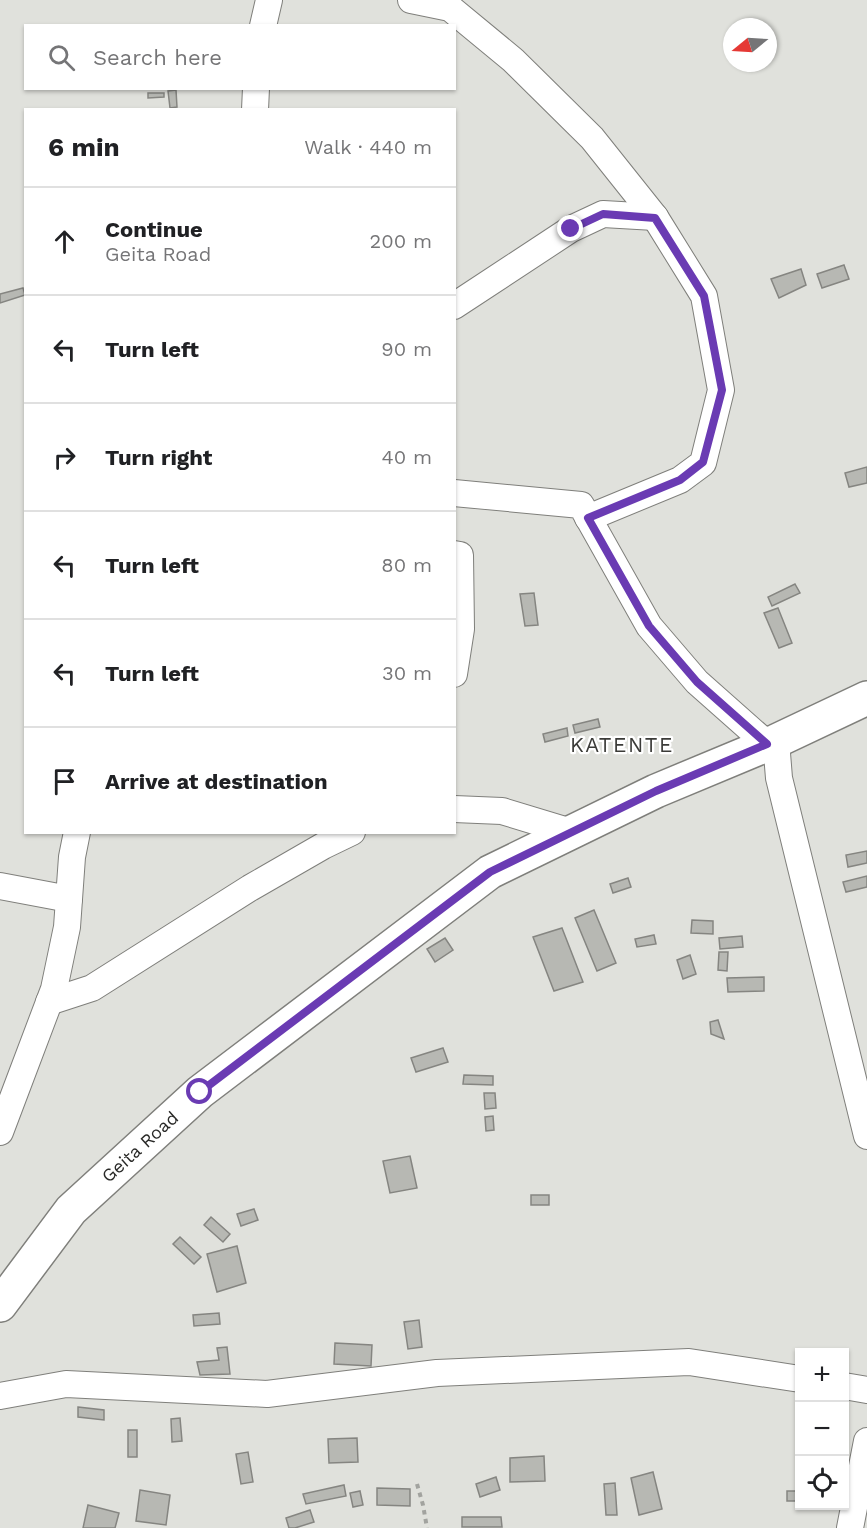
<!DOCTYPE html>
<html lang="en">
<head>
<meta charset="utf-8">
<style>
  :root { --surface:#fff; --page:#f2f2f2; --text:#202124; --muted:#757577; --line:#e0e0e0 }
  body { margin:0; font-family:"Work Sans",sans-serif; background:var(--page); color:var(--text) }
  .controls { position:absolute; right:18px; bottom:18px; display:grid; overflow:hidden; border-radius:0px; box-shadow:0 2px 4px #0004 }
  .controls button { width:54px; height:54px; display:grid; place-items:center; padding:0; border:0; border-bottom:2px solid var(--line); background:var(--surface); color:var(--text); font:30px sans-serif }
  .compass { position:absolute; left:723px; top:18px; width:54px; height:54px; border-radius:50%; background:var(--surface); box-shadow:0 2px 4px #0004; rotate:252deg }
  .stop { position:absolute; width:18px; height:18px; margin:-14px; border:4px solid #6a3bb3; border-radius:50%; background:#fff }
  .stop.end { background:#6a3bb3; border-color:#fff; box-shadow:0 2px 6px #0008 }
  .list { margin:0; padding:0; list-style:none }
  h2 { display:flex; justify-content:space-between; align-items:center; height:78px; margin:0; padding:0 24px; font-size:26px }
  h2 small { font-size:20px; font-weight:400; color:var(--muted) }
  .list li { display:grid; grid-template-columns:39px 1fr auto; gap:18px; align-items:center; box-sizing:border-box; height:108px; padding:0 24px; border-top:2px solid var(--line) }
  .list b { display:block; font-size:22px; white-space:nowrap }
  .list p { margin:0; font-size:20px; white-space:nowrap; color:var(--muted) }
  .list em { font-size:20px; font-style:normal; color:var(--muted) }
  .icon { flex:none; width:33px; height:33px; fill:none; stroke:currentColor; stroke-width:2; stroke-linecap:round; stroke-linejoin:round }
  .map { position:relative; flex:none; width:867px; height:1528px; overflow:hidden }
  .search { position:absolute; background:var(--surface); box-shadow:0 2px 4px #0004; left:24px; top:24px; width:432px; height:66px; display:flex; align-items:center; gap:15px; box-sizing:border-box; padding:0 21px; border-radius:0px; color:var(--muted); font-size:22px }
  .panel { position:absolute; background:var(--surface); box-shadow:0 2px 4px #0004; left:24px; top:108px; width:432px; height:726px; border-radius:0px }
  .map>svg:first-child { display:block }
</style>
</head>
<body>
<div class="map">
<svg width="867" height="1528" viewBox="0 0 867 1528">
  <rect width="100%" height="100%" fill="#e0e1dc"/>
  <g fill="#b7b8b3" stroke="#858581" stroke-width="1.5">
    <path d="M 176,90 L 177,107 L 170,108 L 168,91 Z"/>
    <path d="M 148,93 L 164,93 L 164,97 L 148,98 Z"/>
    <path d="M 844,265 L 849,279 L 822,288 L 817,274 Z"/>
    <path d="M 801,269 L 806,285 L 779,298 L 771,279 Z"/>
    <path d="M 23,288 L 25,295 L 0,303 L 0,294 Z"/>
    <path d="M 867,467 L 867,483 L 849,487 L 845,473 Z"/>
    <path d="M 795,584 L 800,593 L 772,606 L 768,597 Z"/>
    <path d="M 534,593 L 538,625 L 525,626 L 520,594 Z"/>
    <path d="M 778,608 L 792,643 L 779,648 L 764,613 Z"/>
    <path d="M 598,719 L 600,727 L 575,733 L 573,725 Z"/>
    <path d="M 567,728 L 568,736 L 545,742 L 543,734 Z"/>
    <path d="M 867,851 L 867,863 L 848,867 L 846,855 Z"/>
    <path d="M 867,876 L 867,887 L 846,892 L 843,882 Z"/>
    <path d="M 628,878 L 631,887 L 613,893 L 610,884 Z"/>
    <path d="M 594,910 L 616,963 L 597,971 L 575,918 Z"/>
    <path d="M 692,920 L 713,921 L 713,934 L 691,933 Z"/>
    <path d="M 562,928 L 583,982 L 554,991 L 533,937 Z"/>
    <path d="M 654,935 L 656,944 L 637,947 L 635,939 Z"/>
    <path d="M 742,936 L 743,947 L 720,949 L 719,938 Z"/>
    <path d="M 445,938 L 453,950 L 435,962 L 427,949 Z"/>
    <path d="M 719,952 L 728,952 L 727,971 L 718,970 Z"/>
    <path d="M 690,955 L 696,974 L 683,979 L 677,960 Z"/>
    <path d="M 764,977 L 764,991 L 728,992 L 727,978 Z"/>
    <path d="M 718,1020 L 724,1039 L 711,1034 L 710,1022 Z"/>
    <path d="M 443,1048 L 448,1062 L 416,1072 L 411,1058 Z"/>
    <path d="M 464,1075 L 493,1076 L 493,1085 L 463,1084 Z"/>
    <path d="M 484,1093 L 495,1093 L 496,1108 L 485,1109 Z"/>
    <path d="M 493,1116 L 494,1130 L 486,1131 L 485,1117 Z"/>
    <path d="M 410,1156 L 417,1188 L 390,1193 L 383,1161 Z"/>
    <rect x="531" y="1195" width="18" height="10"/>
    <path d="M 254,1209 L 258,1220 L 241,1226 L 237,1214 Z"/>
    <path d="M 211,1217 L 230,1234 L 223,1242 L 204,1225 Z"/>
    <path d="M 180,1237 L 201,1257 L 194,1264 L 173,1244 Z"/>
    <path d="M 237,1246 L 246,1283 L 217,1292 L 207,1254 Z"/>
    <path d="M 219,1313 L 220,1324 L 194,1326 L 193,1315 Z"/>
    <path d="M 419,1320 L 422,1347 L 408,1349 L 404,1322 Z"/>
    <path d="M 335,1343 L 372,1345 L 371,1366 L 334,1364 Z"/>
    <path d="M 227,1347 L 230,1374 L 200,1375 L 197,1362 L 219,1360 L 217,1348 Z"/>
    <path d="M 78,1407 L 104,1410 L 104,1420 L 78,1417 Z"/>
    <path d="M 180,1418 L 182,1441 L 172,1442 L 171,1419 Z"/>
    <rect x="128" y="1430" width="9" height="27"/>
    <path d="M 357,1438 L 358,1462 L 329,1463 L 328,1439 Z"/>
    <path d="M 248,1452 L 253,1482 L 241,1484 L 236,1454 Z"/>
    <path d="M 544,1456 L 545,1481 L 510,1482 L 510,1458 Z"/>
    <path d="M 653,1472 L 662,1509 L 639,1515 L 631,1478 Z"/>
    <path d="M 496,1477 L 500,1490 L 480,1497 L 476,1484 Z"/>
    <path d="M 615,1483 L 617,1515 L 606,1515 L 604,1484 Z"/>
    <path d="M 344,1485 L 346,1496 L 306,1504 L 303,1494 Z"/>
    <path d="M 377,1488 L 410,1489 L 410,1506 L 377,1505 Z"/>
    <path d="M 140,1490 L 170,1495 L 166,1525 L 136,1521 Z"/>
    <path d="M 360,1491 L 363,1505 L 353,1507 L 350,1493 Z"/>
    <rect x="787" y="1491" width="13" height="10"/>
    <path d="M 88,1505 L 119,1513 L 115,1528 L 83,1528 Z"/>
    <path d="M 310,1510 L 314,1522 L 295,1528 L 289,1528 L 286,1518 Z"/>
    <path d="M 462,1517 L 501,1517 L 502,1527 L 462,1527 Z"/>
  </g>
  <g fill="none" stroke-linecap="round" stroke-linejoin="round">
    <defs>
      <g id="minor">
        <path d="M 411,0 L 450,8 L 513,60 L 592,138 L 655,217 L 704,296 L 721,390 L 703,463 L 680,480 L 588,518"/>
        <path d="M 263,26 L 269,0"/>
        <path d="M 255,110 L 256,88"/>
        <path d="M 454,306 L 571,229 L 603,214 L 655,217"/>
        <path d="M 454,493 L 581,505 L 649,626 L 697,682 L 767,744"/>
        <path d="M 454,554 L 460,555 L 461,629 L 454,674"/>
        <path d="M 776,741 L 779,778 L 867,1136"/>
        <path d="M 454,809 L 502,811 L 571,832"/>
        <path d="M 0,886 L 69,899"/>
        <path d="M 49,1002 L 92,988 L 250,888 L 323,846 L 352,832"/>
        <path d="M 0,1132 L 54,989 L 67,927 L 72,857 L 77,832"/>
        <path d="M 844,1386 L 867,1390"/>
        <path d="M 0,1396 L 66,1384 L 267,1394 L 437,1373 L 689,1362 L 800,1379"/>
        <path d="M 850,1528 L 867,1441"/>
      </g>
      <path id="secondary" d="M 0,1305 L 71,1210 L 200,1092 L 490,872 L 656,791 L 776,741 L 867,698"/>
    </defs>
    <use href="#minor" stroke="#7f7f7b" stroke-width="28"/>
    <use href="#secondary" stroke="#7f7f7b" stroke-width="36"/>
    <path stroke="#a2a39f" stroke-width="4" stroke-dasharray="4.5 4.5" stroke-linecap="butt" d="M 417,1484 L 423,1505 L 427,1528"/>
    <use href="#minor" stroke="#fff" stroke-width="26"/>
    <use href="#secondary" stroke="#fff" stroke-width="33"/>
  </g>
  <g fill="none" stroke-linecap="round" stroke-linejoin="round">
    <path stroke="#6a3bb3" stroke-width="8" d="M 200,1092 L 490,872 L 656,791 L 767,744 L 697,682 L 649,626 L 588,518 L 680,480 L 703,462 L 722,390 L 704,296 L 655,218 L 603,214 L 571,229"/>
  </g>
  <g text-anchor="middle" stroke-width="4.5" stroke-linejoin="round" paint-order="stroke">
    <g font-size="18" fill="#2a2a28" stroke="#fff">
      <text transform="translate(140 1147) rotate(-42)" y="6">Geita Road</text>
    </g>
    <g font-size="21" letter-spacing="1.5" fill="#3b3b38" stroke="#fff">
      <text x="622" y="752">KATENTE</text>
    </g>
  </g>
</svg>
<div class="controls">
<button>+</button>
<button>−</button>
<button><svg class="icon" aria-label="locate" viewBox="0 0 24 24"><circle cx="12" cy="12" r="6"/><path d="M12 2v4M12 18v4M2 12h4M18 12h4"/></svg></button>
</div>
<svg class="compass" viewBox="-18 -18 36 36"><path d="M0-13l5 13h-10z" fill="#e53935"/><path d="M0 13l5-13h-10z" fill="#757577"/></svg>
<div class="stop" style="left:200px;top:1092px"></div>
<div class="stop end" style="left:571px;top:229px"></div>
<div class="search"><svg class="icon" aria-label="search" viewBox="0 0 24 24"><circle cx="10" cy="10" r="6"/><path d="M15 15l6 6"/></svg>Search here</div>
<section class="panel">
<h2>6 min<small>Walk · 440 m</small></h2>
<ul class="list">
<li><svg class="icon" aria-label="ahead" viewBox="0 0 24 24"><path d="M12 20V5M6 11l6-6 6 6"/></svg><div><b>Continue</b><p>Geita Road</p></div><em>200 m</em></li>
<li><svg class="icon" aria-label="left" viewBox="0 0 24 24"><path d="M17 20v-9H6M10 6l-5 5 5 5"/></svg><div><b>Turn left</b></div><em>90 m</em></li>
<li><svg class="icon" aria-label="right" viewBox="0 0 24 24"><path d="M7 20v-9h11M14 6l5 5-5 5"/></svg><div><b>Turn right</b></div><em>40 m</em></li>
<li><svg class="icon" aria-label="left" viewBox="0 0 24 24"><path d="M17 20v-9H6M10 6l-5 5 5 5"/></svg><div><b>Turn left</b></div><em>80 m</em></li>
<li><svg class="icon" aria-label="left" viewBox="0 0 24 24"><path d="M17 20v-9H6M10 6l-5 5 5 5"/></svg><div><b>Turn left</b></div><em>30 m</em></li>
<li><svg class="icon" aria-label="arrive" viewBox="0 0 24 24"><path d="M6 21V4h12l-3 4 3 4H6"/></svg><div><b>Arrive at destination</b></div></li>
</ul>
</section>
</div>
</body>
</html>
